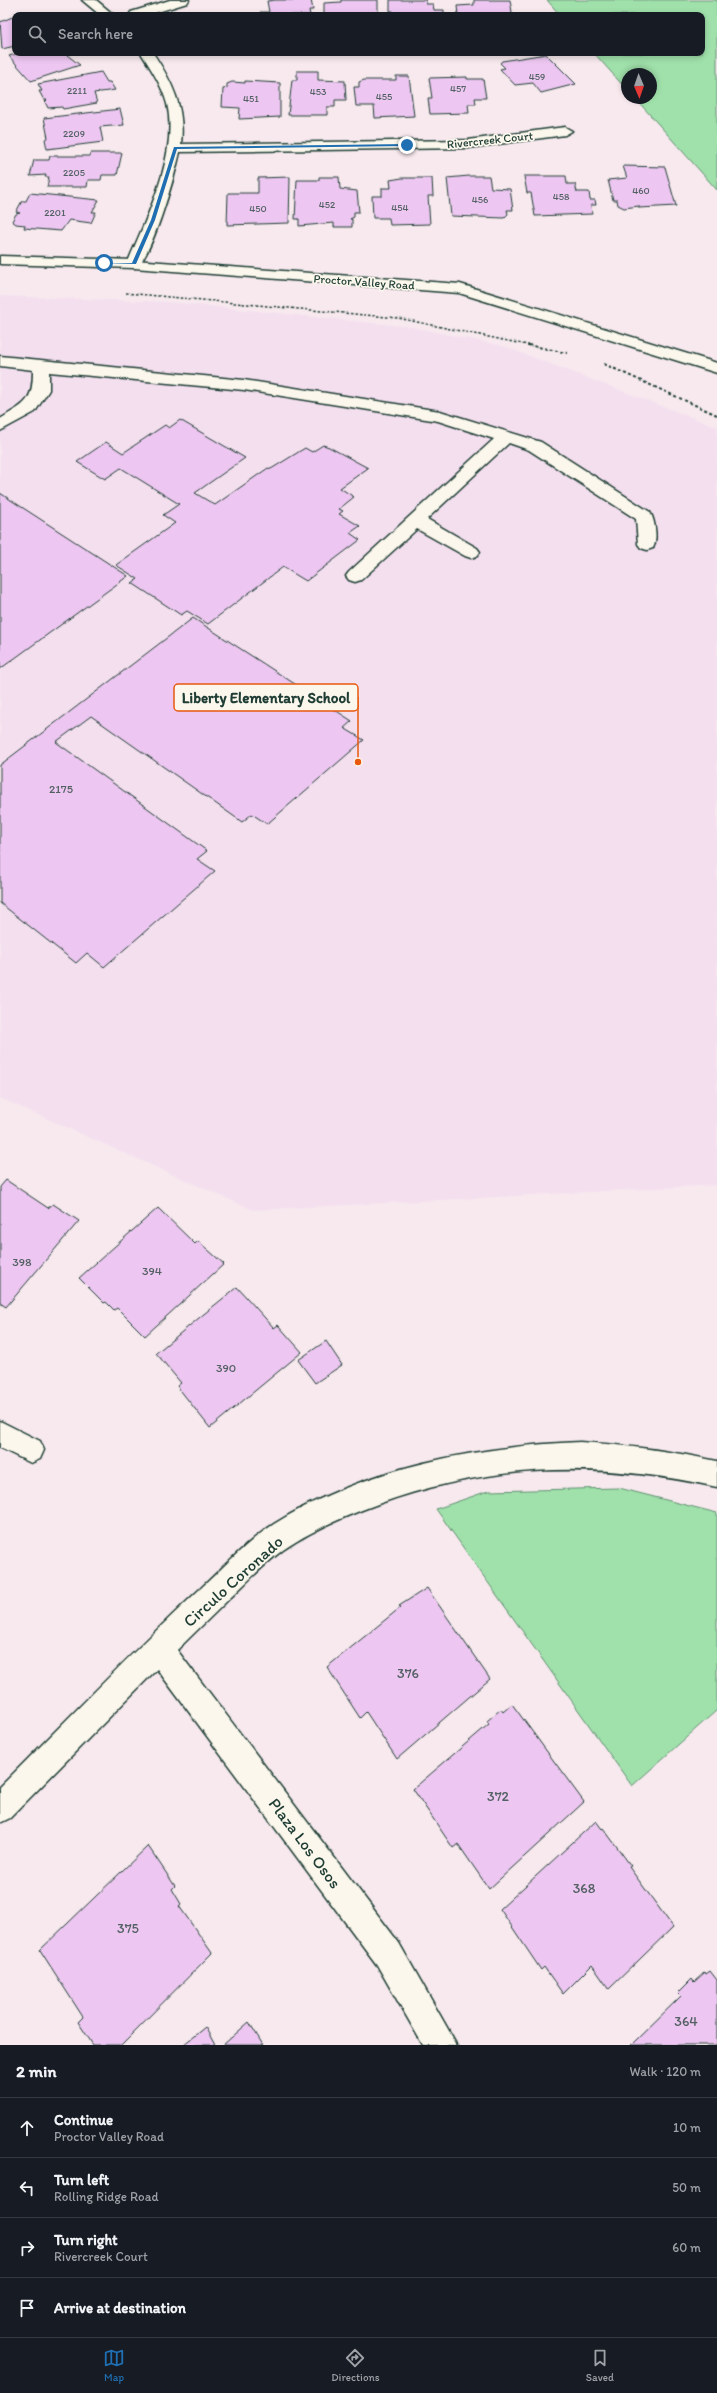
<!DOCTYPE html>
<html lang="en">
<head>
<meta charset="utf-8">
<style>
  :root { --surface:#171b24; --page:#242831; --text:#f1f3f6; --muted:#9ea1a6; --line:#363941; --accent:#1f6fb2 }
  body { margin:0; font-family:Itim,sans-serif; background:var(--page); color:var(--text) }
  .compass { position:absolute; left:621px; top:68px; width:36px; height:36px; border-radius:50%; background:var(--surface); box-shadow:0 2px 6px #0003; rotate:178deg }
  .stop { position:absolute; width:12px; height:12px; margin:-9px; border:3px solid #1f6fb2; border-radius:50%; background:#fff }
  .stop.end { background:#1f6fb2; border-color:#fff; box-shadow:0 1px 4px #0008 }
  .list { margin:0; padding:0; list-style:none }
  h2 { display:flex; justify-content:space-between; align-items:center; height:52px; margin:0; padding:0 16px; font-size:17px }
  h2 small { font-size:13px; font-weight:400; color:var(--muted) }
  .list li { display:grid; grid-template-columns:26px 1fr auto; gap:12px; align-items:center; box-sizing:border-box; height:60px; padding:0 16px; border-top:1px solid var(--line) }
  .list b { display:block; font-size:15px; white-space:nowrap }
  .list p { margin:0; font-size:13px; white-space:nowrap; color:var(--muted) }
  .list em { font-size:13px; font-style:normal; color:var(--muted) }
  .icon { flex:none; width:22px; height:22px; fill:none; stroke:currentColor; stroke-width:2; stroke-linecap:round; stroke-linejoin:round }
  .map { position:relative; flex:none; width:717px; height:2045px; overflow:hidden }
  .search { position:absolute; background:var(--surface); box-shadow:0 2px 6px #0003; left:12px; right:12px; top:12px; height:44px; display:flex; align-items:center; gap:10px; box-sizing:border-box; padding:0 14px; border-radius:8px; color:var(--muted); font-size:15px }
  .sheet { height:292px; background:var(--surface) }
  nav { display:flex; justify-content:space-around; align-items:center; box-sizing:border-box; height:56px; border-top:1px solid var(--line); background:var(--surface); font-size:11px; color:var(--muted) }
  nav a { display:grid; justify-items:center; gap:2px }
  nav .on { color:var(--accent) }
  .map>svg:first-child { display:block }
</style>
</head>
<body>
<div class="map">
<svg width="717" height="2045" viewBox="0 0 717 2045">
  <rect width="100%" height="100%" fill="#f7e9ee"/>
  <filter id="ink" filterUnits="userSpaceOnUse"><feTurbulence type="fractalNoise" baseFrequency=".025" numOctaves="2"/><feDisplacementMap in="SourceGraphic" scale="8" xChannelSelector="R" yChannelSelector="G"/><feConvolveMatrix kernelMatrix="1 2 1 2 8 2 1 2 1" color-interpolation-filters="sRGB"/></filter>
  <g filter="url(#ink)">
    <path fill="#f4dfef" d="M 0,296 L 169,302 L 412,327 L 503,346 L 717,427 L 717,1185 L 253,1210 L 0,1098 Z"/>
    <g fill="#a0e1ab" stroke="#608f70">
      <path d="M 547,0 L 717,0 L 717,190 L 635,98 L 651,98 L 651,74 L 627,74 L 627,90 L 594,53 L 702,53 L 702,15 L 560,15 Z"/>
      <path d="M 619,1488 L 717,1513 L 717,1710 L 632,1786 L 436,1509 L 488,1491 Z"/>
    </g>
    <g fill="#edc7f1" stroke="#1f3d34">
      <path d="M 276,0 L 311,0 L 313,10 L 309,10 L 310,15 L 260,15 L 260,12 L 269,12 L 267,1 Z"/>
      <path d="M 341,0 L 378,0 L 378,15 L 324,15 L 324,3 L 341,2 Z"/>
      <path d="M 390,0 L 426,0 L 426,4 L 433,4 L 434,10 L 444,10 L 444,15 L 394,15 L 393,11 L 390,11 Z"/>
      <path d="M 474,0 L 510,0 L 512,12 L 511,15 L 458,15 L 457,6 L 474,5 Z"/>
      <path d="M 15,16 L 15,46 L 2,49 L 0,22 Z"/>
      <path d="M 20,53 L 74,53 L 67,55 L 80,65 L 31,81 L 9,56 Z"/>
      <path d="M 546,54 L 576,84 L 541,93 L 533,83 L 515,85 L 500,69 L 505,68 L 500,63 L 502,61 Z"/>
      <path d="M 297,71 L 318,71 L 318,80 L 345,81 L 346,100 L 335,100 L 335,107 L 327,107 L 327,115 L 288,115 L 292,80 L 297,80 Z"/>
      <path d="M 101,72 L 107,82 L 110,82 L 115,90 L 94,93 L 97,103 L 63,109 L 62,107 L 48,108 L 45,102 L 47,100 L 44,100 L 39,91 L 42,91 L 38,84 Z"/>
      <path d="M 396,76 L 409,76 L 414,116 L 375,118 L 374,106 L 356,106 L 354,87 L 359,87 L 359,82 L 364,80 L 396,80 Z"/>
      <path d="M 467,77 L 467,79 L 483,79 L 486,98 L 475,98 L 476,104 L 468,104 L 469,113 L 430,114 L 428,98 L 432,98 L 429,78 Z"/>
      <path d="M 245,81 L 280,83 L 280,117 L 239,119 L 240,108 L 222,107 L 223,89 L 227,88 L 227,84 L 232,82 L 245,83 Z"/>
      <path d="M 120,109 L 124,125 L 100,127 L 103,142 L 47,149 L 45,139 L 48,138 L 44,118 Z"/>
      <path d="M 91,153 L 122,153 L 117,175 L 102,175 L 101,180 L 88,180 L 87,187 L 47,187 L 49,177 L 45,177 L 46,175 L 30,176 L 34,160 L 49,160 L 50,156 L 90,156 Z"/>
      <path d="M 623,166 L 665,167 L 676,206 L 639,208 L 639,206 L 624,208 L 618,205 L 617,200 L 613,200 L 608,180 L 627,178 Z"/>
      <path d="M 469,176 L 489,176 L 491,188 L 510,189 L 513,210 L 507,210 L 508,214 L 504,218 L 451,216 L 447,178 Z"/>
      <path d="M 524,176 L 566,176 L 567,184 L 575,184 L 577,192 L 589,192 L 590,200 L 595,200 L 596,205 L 591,205 L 592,214 L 535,216 L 531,193 L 527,193 Z"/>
      <path d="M 290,177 L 289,223 L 227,225 L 228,193 L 258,193 L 258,178 Z"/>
      <path d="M 319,177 L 339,177 L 340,189 L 357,191 L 359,212 L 354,212 L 354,217 L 350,219 L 352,219 L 352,227 L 334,227 L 334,223 L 299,226 L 299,219 L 295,219 L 297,180 L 319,180 Z"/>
      <path d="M 402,178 L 432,178 L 433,196 L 428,196 L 430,224 L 390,225 L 389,218 L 373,218 L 372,196 L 382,196 L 382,188 L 391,188 L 390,180 Z"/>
      <path d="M 30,193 L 99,200 L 92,212 L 96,212 L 91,223 L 69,220 L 61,231 L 24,228 L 25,225 L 16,224 L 12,221 L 16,214 L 20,213 L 16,212 L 22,201 L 26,201 Z"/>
      <path d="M 180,420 L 245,458 L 195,493 L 215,505 L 268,468 L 271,469 L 305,448 L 312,452 L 323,445 L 329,447 L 368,468 L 340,488 L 354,497 L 339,509 L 343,511 L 339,514 L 360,526 L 350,533 L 360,540 L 306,581 L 283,567 L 208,624 L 187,611 L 181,615 L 132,583 L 138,579 L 116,565 L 175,523 L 163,515 L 179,504 L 121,468 L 105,479 L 77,462 L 106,442 L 123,453 L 165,425 L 169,428 Z"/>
      <path d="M 0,493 L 128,576 L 0,669 Z"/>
      <path d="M 193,618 L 352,721 L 344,728 L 364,740 L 267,824 L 252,814 L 242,822 L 91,716 L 56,742 L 207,851 L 197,859 L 215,871 L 104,967 L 87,953 L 76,963 L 0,903 L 0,765 Z"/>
      <path d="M 6,1180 L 48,1208 L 53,1204 L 79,1221 L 6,1307 L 0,1303 L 0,1187 Z"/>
      <path d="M 158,1208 L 195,1244 L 198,1241 L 224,1264 L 145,1336 L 117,1308 L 114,1310 L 106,1302 L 104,1303 L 79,1278 Z"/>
      <path d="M 237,1287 L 274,1328 L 278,1325 L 302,1352 L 210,1428 L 177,1386 L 181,1383 L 156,1353 Z"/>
      <path d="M 326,1341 L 342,1365 L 315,1383 L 298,1360 Z"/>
      <path d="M 427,1588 L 490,1679 L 397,1759 L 366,1712 L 360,1718 L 327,1667 L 401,1607 L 399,1606 Z"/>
      <path d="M 512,1704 L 584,1802 L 489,1889 L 458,1844 L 453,1848 L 413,1789 L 489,1724 L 487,1721 L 501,1709 L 503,1712 Z"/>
      <path d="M 596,1821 L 602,1829 L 603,1828 L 631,1866 L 629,1867 L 673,1927 L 609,1989 L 592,1965 L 563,1994 L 544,1967 L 541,1970 L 500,1909 Z"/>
      <path d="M 148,1846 L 175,1886 L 172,1889 L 181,1904 L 179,1906 L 212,1953 L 121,2045 L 93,2045 L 78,2022 L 83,2017 L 40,1950 Z"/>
      <path d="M 710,1971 L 717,1980 L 717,2045 L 631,2045 L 681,1996 L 678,1993 L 692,1979 L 694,1982 L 705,1972 L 706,1974 Z"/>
      <path d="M 249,2022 L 263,2045 L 223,2045 Z"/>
      <path d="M 205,2027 L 215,2045 L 183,2045 Z"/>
    </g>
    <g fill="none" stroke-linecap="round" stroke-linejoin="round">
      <defs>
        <path id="service" d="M 0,356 L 244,380 L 440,411 L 541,442 L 650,512 C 655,520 658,540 653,548 L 647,550 L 641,548 L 638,544 L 636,519 L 529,450 L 509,443 L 427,519 L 477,548 L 480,552 L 477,556 L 471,558 L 465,556 L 417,529 L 361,580 L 355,582 L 349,580 L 346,576 L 349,572 L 494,439 L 438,421 L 244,390 L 49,372 L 49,390 L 35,412 L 0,431 L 0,419 C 26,403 33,402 33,370 L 0,366 Z"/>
        <g id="minor">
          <path d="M 82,0 L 96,0 L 114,15 L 100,15 Z"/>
          <path d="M 170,0 L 189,0 L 187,3 L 148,15 L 129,15 L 131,12 Z"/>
          <path d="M 141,53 L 153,53 C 173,83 185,108 181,144 L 468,140 L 565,127 L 572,131 L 565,135 L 468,148 L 180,152 C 176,171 150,265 134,268 L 127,264 C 146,219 179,154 167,104 C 162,85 151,69 141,53 Z"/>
          <path d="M 0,1421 L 40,1441 L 44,1450 L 40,1459 L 31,1463 L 0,1448 Z"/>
          <path d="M 580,1442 C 627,1445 671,1451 717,1461 L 717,1487 C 598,1461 493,1463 378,1504 C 345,1516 312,1530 283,1550 C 263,1565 246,1583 229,1599 C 212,1616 194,1633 177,1650 L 399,1943 L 457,2045 L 423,2045 L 377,1965 L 157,1669 L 10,1818 L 0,1823 L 0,1787 C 66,1721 131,1653 200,1589 C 224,1567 246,1542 274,1524 C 363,1468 477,1446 580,1442 Z"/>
        </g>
        <path id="tertiary" d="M 0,256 L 134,260 L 460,284 L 717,363 L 717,373 L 459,293 L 134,268 L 0,264 Z"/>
      </defs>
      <use href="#service" stroke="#1f3d34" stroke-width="3"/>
      <use href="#minor" stroke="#1f3d34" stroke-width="3"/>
      <use href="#tertiary" stroke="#1f3d34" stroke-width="3"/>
      <path stroke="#1f3d34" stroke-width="1.5" stroke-dasharray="2.5 2" stroke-linecap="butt" d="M 126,293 L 398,318 L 532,346"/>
      <g stroke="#1f3d34" stroke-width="2" stroke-dasharray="3 2.5" stroke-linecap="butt">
        <path d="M 528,345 L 567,353"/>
        <path d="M 604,364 L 717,415"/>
      </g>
      <use href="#service" fill="#fbf7ec" fill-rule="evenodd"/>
      <use href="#minor" fill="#fbf7ec" fill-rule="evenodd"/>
      <use href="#tertiary" fill="#fbf7ec" fill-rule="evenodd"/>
    </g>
  </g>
  <path fill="#1f6fb2" d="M 407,144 L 408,146 L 177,149 L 155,220 L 136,264 L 102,263 L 132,263 L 151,220 L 174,147 Z"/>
  <g text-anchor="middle" stroke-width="3.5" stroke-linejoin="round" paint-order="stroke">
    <g font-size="10" fill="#526063">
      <text x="537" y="80">459</text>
      <text x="458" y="92">457</text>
      <text x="77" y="94">2211</text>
      <text x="318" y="95">453</text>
      <text x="384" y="100">455</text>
      <text x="251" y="102">451</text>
      <text x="74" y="137">2209</text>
      <text x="74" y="176">2205</text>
      <text x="641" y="194">460</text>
      <text x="561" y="200">458</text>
      <text x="480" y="203">456</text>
      <text x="327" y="208">452</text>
      <text x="400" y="211">454</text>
      <text x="258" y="212">450</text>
      <text x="55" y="216">2201</text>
    </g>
    <g font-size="12" fill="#1f3d34" stroke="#fbf7ec">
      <text transform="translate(490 140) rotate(-6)" y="4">Rivercreek Court</text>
      <text transform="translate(364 282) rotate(4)" y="4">Proctor Valley Road</text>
    </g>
    <g font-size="12" fill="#526063">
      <text x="61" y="793">2175</text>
      <text x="22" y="1266">398</text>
      <text x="152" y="1275">394</text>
      <text x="226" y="1372">390</text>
    </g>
    <g font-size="14" fill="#526063">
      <text x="408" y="1678">376</text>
      <text x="498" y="1801">372</text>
      <text x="584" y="1893">368</text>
      <text x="128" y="1933">375</text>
      <text x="686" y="2026">364</text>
    </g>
    <g font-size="17" fill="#1f3d34" stroke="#fbf7ec">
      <text transform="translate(233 1581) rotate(-42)" y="6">Circulo Coronado</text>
      <text transform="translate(305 1843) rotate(53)" y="6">Plaza Los Osos</text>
    </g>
  </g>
  <path fill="none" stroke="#e8590c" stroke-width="1.5" d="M358 762L358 697"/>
  <circle fill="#e8590c" stroke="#fbf7ec" stroke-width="1.5" cx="358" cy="762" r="4"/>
  <rect fill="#fbf7ec" stroke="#e8590c" stroke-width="1.5" x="174" y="684" width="184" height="27" rx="4"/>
  <g font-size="15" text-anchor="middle" font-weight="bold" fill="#1f3d34">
    <text x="266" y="703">Liberty Elementary School</text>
  </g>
</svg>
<svg class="compass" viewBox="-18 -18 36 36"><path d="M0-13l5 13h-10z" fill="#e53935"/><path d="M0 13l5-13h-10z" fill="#9ea1a6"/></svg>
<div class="stop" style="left:104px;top:263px"></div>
<div class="stop end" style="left:407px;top:145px"></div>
<div class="search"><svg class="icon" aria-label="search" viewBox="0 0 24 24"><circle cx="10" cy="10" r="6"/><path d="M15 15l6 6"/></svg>Search here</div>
</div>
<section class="sheet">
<h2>2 min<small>Walk · 120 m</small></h2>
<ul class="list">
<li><svg class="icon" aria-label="ahead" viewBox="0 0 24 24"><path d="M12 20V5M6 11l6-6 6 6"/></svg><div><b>Continue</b><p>Proctor Valley Road</p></div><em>10 m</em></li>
<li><svg class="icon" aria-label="left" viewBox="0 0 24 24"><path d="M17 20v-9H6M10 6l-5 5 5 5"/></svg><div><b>Turn left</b><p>Rolling Ridge Road</p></div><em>50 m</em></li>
<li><svg class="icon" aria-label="right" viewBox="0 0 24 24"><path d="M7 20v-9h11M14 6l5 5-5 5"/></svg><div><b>Turn right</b><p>Rivercreek Court</p></div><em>60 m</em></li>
<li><svg class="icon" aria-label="arrive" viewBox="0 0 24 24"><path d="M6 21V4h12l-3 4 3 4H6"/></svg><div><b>Arrive at destination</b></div></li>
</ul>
</section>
<nav>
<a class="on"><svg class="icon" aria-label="map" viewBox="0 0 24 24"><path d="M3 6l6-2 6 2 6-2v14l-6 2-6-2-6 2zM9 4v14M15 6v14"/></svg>Map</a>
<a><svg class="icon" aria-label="directions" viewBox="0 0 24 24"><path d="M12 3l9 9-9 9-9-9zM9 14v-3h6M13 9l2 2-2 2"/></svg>Directions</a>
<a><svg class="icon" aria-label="saved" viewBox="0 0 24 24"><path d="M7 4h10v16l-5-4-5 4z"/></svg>Saved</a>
</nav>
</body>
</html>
